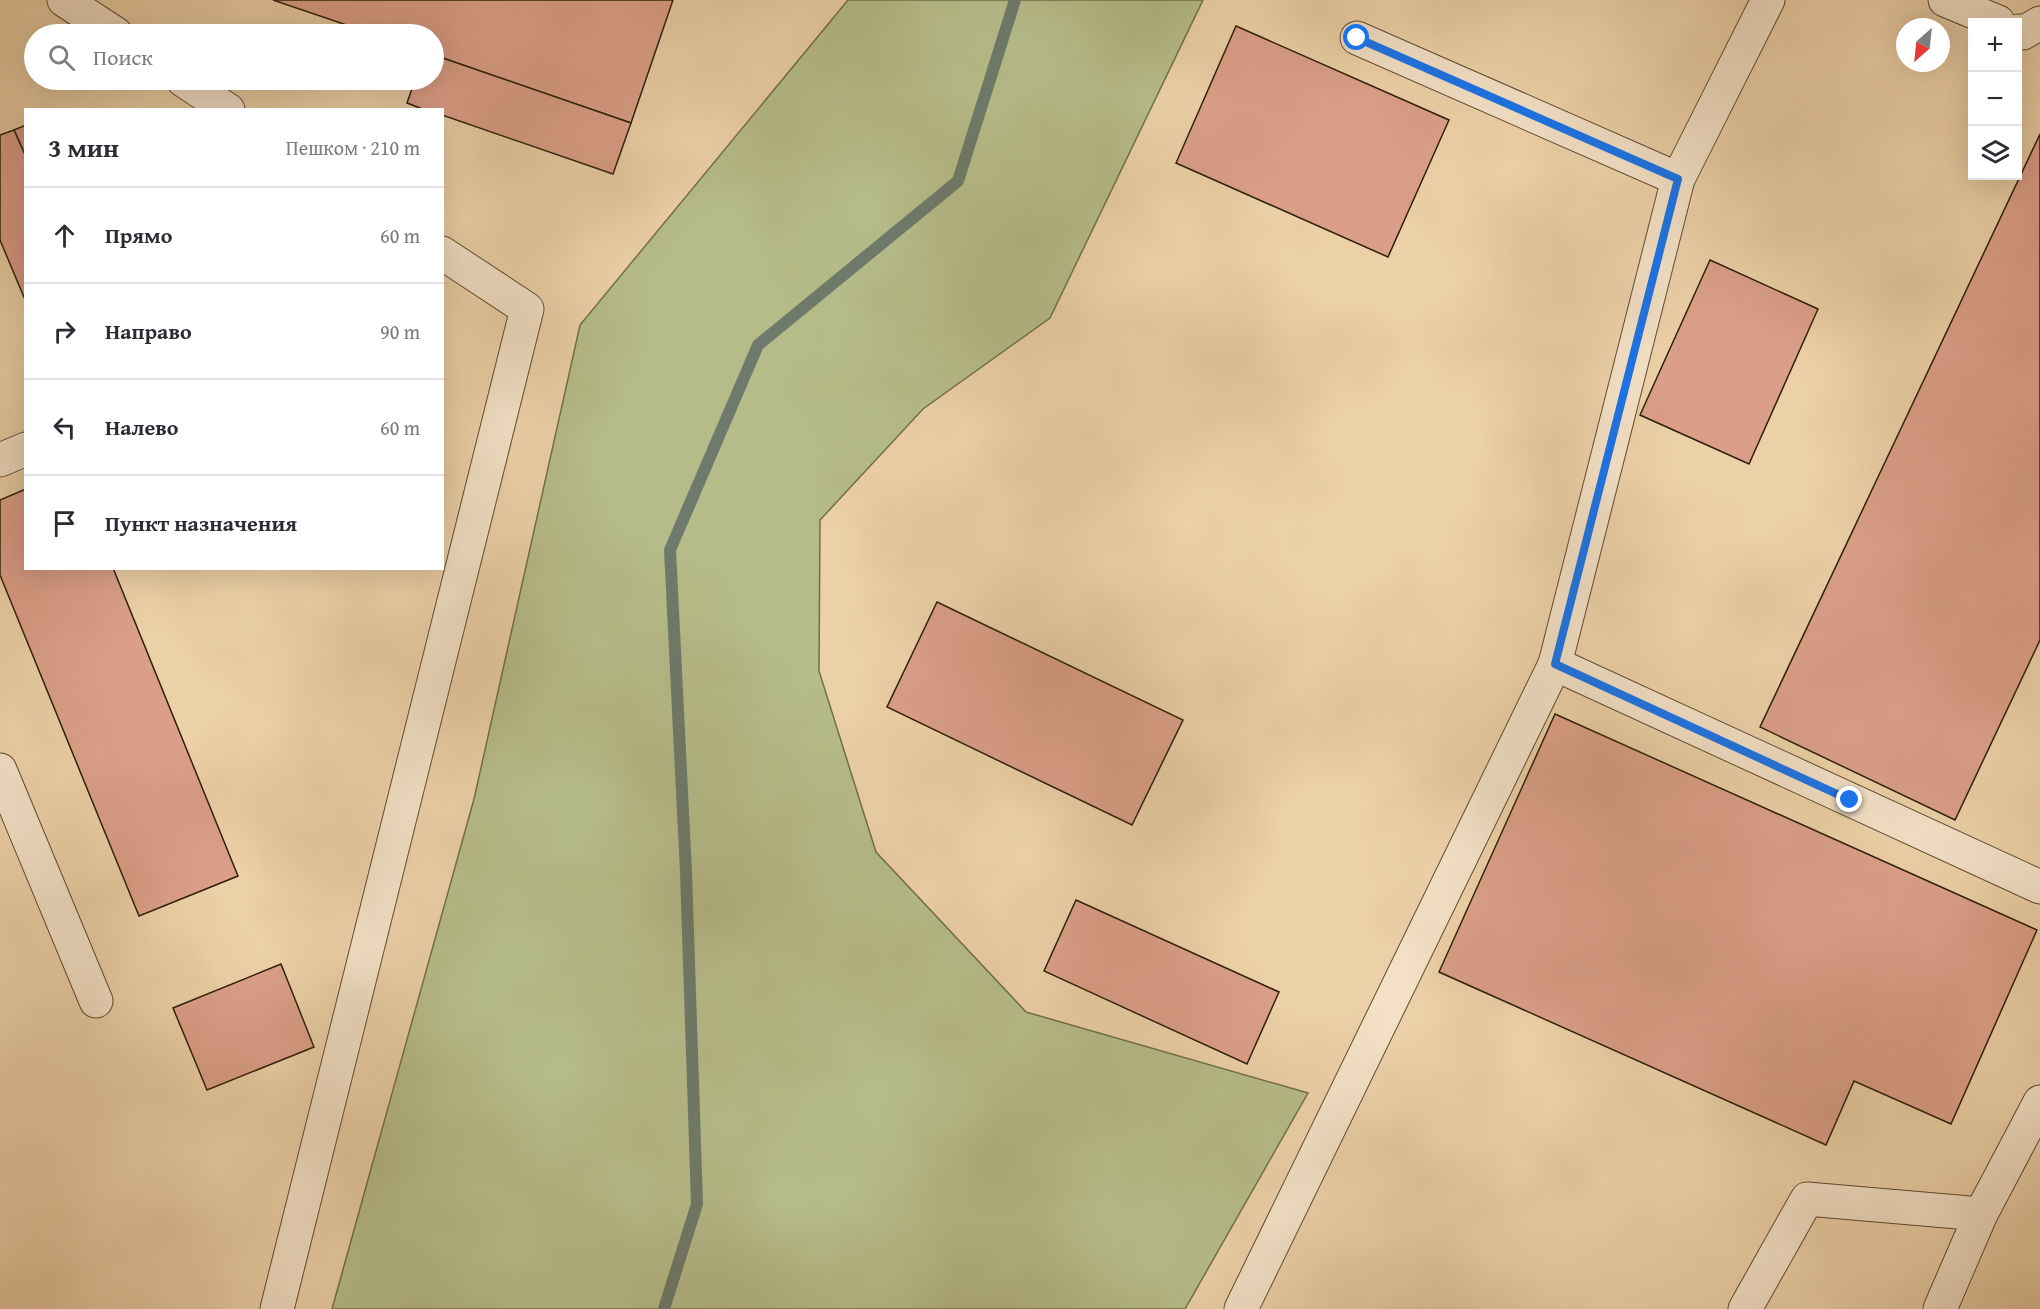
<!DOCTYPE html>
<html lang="ru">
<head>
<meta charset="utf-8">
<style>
  :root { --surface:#fff; --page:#f2f2f3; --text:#2b2b33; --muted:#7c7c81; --line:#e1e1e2 }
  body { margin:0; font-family:"Gentium Book Plus",serif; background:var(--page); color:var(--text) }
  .controls { position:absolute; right:18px; top:18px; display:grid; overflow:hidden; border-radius:0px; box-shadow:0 6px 24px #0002 }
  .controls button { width:54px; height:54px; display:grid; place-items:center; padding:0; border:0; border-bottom:2px solid var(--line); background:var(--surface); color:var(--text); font:30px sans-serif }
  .compass { position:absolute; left:1896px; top:18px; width:54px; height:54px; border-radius:50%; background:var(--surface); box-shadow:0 6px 24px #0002; rotate:207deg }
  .stop { position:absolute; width:18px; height:18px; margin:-14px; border:4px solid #1a73e8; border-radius:50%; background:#fff }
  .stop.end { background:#1a73e8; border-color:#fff; box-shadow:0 2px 6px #0008 }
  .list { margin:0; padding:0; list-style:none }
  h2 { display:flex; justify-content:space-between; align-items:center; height:78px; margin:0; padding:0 24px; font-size:26px }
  h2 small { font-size:20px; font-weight:400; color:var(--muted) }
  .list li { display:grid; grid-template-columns:39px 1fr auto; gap:18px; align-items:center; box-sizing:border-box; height:96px; padding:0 24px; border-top:2px solid var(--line) }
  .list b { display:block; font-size:22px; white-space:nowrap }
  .list em { font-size:20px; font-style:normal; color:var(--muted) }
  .icon { flex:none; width:33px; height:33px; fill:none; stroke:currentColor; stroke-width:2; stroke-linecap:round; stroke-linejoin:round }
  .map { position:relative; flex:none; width:2040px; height:1309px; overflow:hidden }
  .search { position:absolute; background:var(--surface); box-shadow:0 6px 24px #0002; left:24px; top:24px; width:420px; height:66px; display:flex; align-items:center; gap:15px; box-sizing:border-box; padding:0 21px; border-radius:33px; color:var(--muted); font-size:22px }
  .panel { position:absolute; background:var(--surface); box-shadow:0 6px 24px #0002; left:24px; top:108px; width:420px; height:462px; border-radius:0px }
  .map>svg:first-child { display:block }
</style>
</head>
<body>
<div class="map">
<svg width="2040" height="1309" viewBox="0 0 2040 1309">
  <rect width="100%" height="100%" fill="#ecd0a7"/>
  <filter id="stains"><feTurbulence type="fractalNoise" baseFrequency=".00333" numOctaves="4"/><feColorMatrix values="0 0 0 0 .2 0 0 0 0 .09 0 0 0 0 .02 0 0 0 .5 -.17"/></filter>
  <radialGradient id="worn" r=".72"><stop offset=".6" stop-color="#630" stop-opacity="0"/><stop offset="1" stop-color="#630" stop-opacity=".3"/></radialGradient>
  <path fill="#b5bc89" stroke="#726e49" stroke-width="1.5" d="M 848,0 L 1203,0 L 1050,318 L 923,409 L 820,520 L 819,671 L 876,852 L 1026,1012 L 1308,1093 L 1185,1309 L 332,1309 L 474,799 L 580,325 Z"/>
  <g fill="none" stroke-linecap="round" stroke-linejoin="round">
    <path stroke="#6e7a6b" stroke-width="12" d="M 664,1309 L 697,1204 L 686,872 L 670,550 L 758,345 L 958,181 L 1015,0"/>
  </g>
  <g fill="#db9f89" stroke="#2e1f09" stroke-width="1.5">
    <path d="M 273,0 L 673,0 L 631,123 L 434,55 L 434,34 L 373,34 Z"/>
    <path d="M 1236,26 L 1449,120 L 1388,257 L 1176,163 Z"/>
    <path d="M 434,55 L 631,123 L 613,174 L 442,115 L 442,110 L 425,110 L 407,103 L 415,80 L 434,80 Z"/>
    <path d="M 26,125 L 26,157 L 14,130 Z"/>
    <path d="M 14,130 L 26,157 L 26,302 L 0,240 L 0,135 Z"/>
    <path d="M 2040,134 L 2040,640 L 1955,820 L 1760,727 Z"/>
    <path d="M 1710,260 L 1818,309 L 1749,464 L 1640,415 Z"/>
    <path d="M 26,489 L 26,568 L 113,568 L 238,876 L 139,916 L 0,575 L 0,500 Z"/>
    <path d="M 937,602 L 1183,720 L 1132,825 L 887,707 Z"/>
    <path d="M 1555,714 L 2037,930 L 1951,1124 L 1854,1081 L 1826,1145 L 1439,972 Z"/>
    <path d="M 1076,900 L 1279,992 L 1247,1064 L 1044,971 Z"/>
    <path d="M 281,964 L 314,1047 L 207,1090 L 173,1008 Z"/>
  </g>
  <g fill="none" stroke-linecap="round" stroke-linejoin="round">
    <defs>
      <g id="minor">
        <path d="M 64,0 L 116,34"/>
        <path d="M 1945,0 L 1998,22"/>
        <path d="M 2018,31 L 2023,33 L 2040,23"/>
        <path d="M 1357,38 L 1678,179 L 1768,0"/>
        <path d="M 183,80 L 228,110"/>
        <path d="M 1678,179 L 1555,664 L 2040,887"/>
        <path d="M 0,460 L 26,449"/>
        <path d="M 0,770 L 96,1001"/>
        <path d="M 277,1309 L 527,309 L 442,253"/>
        <path d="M 1241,1309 L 1555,664"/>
        <path d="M 1745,1309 L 1807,1199 L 1981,1214"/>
        <path d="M 1940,1309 L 1981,1214 L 2040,1102"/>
      </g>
    </defs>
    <use href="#minor" stroke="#5e4b30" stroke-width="35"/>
    <use href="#minor" stroke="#f3e0c6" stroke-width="33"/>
  </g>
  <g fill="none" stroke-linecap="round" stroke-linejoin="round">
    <path stroke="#1a73e8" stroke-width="8" d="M 1357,38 L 1678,179 L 1555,664 L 1850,800"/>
  </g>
  <rect width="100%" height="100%" filter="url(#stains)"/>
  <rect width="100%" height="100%" fill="url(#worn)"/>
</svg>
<div class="controls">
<button>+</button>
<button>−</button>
<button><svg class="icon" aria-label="layers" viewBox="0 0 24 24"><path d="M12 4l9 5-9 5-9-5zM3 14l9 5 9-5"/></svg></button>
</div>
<svg class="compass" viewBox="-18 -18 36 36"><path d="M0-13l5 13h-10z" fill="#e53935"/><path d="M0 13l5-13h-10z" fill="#7c7c81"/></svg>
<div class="stop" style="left:1357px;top:38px"></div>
<div class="stop end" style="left:1850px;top:800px"></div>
<div class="search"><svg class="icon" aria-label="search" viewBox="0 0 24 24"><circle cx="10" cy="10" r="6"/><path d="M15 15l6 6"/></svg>Поиск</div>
<section class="panel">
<h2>3 мин<small>Пешком · 210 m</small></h2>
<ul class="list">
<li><svg class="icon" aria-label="ahead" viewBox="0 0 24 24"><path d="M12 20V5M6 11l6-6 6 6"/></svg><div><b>Прямо</b></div><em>60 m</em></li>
<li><svg class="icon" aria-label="right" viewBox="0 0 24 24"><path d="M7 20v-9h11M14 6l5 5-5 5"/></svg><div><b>Направо</b></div><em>90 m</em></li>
<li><svg class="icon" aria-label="left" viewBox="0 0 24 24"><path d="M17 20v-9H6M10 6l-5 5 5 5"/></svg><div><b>Налево</b></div><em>60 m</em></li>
<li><svg class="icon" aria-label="arrive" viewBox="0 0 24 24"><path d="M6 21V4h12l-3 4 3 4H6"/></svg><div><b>Пункт назначения</b></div></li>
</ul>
</section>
</div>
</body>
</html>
